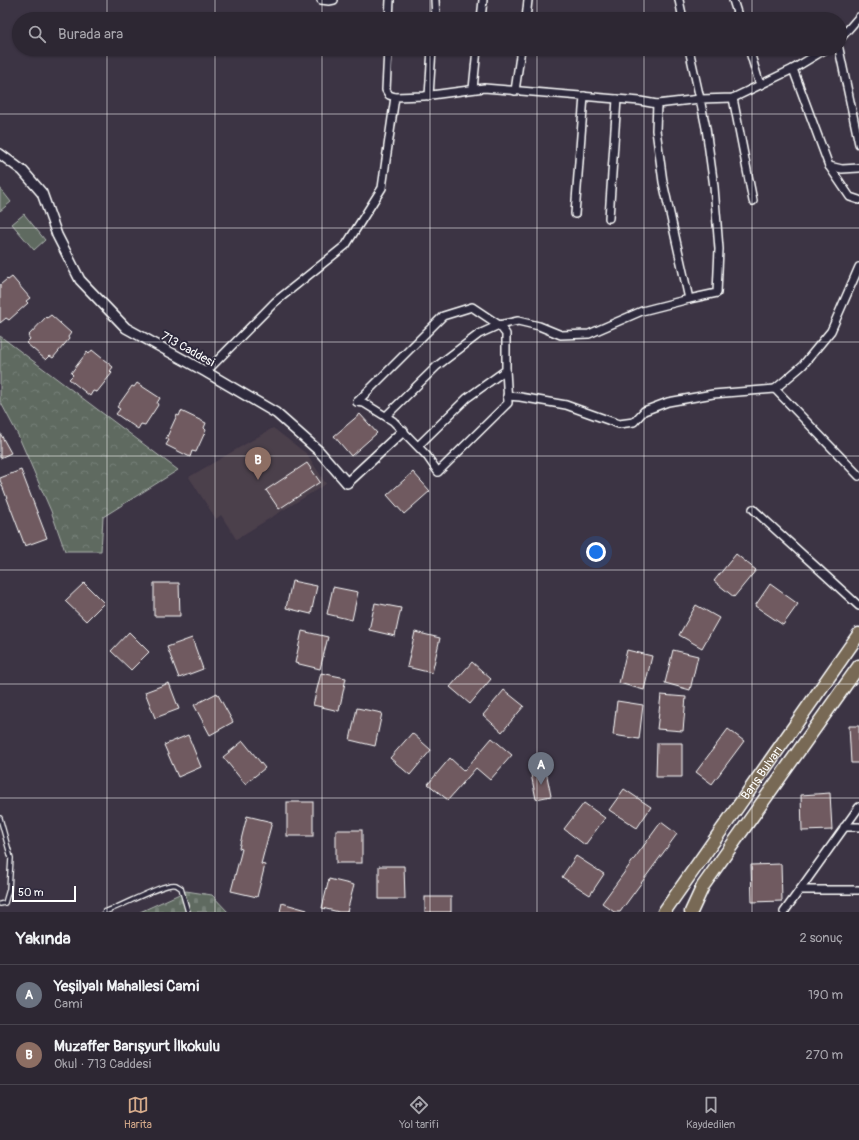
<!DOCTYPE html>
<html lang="tr">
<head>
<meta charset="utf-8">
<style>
  :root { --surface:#2d2733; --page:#352f3b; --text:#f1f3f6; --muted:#a7a5ac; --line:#48444e; --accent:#d6ab8b }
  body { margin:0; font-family:Pangolin,sans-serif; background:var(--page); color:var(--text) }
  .scale { position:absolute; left:12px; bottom:10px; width:64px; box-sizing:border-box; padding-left:4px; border:2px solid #fff; border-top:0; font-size:11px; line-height:14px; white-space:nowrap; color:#fff; -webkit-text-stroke:3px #2f2a3d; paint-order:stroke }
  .you { position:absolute; left:596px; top:552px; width:14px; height:14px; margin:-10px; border:3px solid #fff; border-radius:50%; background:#1a73e8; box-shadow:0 0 0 6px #1a73e833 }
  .badge { display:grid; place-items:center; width:26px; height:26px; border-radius:50%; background:var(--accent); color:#fff; font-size:13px; font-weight:700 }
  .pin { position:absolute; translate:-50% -33px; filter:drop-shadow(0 1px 2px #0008) }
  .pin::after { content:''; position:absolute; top:21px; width:14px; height:12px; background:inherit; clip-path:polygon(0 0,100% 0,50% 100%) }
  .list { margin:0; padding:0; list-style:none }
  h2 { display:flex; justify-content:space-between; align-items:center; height:52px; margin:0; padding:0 16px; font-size:17px }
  h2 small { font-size:13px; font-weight:400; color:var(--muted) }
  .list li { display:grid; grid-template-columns:26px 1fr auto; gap:12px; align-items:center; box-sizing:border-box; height:60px; padding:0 16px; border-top:1px solid var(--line) }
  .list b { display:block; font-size:15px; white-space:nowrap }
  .list p { margin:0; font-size:13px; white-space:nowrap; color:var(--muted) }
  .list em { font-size:13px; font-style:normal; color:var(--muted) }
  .icon { flex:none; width:22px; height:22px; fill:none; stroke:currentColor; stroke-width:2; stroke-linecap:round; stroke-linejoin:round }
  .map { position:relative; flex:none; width:859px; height:912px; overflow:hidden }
  .search { position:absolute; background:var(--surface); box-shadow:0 1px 3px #0004; left:12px; right:12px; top:12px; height:44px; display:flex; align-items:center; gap:10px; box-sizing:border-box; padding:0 14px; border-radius:22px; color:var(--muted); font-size:15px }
  .sheet { height:172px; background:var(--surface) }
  nav { display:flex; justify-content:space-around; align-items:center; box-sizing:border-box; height:56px; border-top:1px solid var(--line); background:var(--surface); font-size:11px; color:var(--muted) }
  nav a { display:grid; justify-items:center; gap:2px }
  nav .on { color:var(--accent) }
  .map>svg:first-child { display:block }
</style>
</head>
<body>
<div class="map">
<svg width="859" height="912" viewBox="0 0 859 912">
  <defs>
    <pattern id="cemetery-stones" width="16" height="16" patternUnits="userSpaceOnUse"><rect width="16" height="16" fill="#5e6a60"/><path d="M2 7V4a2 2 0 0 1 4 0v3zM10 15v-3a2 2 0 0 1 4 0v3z" fill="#768078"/></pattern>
    <pattern id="park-crowns" width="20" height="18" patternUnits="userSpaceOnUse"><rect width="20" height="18" fill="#5e6a60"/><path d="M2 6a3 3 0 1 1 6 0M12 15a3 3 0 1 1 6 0" fill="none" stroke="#768078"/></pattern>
  </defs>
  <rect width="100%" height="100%" fill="#3c3444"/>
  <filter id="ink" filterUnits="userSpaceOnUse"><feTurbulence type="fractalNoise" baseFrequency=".025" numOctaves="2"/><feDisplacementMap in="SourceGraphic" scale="8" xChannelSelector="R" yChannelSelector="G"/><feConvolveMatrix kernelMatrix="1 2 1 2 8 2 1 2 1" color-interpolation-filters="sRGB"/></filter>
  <g filter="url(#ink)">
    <path fill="#4c3f4c" d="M 273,428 L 307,454 L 326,484 L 236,539 L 221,515 L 216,519 L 189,477 Z"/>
    <path fill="url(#cemetery-stones)" stroke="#aeb4b0" d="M 186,891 L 212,895 L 228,912 L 140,912 Z"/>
    <path fill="url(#park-crowns)" stroke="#aeb4b0" d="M 0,336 L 178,470 L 103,517 L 101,551 L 65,551 L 51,511 L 18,435 L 0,401 Z"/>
    <g fill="#5e6a60" stroke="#aeb4b0">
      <path d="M 0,188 L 11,202 L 0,211 Z"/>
      <path d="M 24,214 L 45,240 L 34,250 L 12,224 Z"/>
    </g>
    <g fill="#705a60" stroke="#fff">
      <path d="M 12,277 L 30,298 L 26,301 L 28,303 L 9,320 L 6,318 L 0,323 L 0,285 L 7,279 L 8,280 Z"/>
      <path d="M 51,315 L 71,333 L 68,337 L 69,339 L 53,358 L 50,356 L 46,360 L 26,343 L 30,339 L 28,336 L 46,317 L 47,318 Z"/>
      <path d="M 92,350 L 113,367 L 110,371 L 112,373 L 97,392 L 93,391 L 90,396 L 69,379 L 73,375 L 71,373 L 87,352 L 89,354 Z"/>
      <path d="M 137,383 L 160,398 L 157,403 L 158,405 L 145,425 L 141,424 L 138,429 L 116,414 L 120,409 L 117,407 L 132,386 L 134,387 Z"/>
      <path d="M 181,411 L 206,423 L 204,428 L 206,430 L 196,452 L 192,451 L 190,457 L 166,445 L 169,440 L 166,439 L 177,415 L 179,416 Z"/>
      <path d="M 360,414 L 377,433 L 351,456 L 334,436 Z"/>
      <path d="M 0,433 L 11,453 L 0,458 Z"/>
      <path d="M 307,463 L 320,482 L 279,509 L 266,490 Z"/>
      <path d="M 21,470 L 47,538 L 25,546 L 0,480 L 0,478 Z"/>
      <path d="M 413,472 L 430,491 L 404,514 L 387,495 Z"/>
      <path d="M 736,554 L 756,570 L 734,597 L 714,581 Z"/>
      <path d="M 292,581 L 317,586 L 311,614 L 286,608 Z"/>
      <path d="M 84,583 L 104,603 L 86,621 L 65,601 Z"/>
      <path d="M 154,583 L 179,583 L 180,616 L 154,616 Z"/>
      <path d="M 770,584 L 798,604 L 783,625 L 755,606 Z"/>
      <path d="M 333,587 L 358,592 L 352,620 L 327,614 Z"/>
      <path d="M 375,603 L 401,608 L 395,636 L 369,630 Z"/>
      <path d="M 696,605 L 719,618 L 702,648 L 679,635 Z"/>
      <path d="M 302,631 L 328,637 L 320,669 L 295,663 Z"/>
      <path d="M 129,632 L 149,652 L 131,670 L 111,651 Z"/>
      <path d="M 415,632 L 440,638 L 432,673 L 407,667 Z"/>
      <path d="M 192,638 L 203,669 L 179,678 L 167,647 Z"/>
      <path d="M 627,650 L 652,656 L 644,690 L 619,683 Z"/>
      <path d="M 673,650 L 698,656 L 690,690 L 665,683 Z"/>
      <path d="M 472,662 L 491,679 L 470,704 L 450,687 Z"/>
      <path d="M 321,673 L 346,678 L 339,711 L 313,705 Z"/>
      <path d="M 169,683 L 179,709 L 155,718 L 145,692 Z"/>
      <path d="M 504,690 L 524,706 L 502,732 L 483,715 Z"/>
      <path d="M 217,693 L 233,722 L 210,735 L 194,705 Z"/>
      <path d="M 661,695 L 686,697 L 683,731 L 657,729 Z"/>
      <path d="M 617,701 L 643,705 L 639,739 L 613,735 Z"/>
      <path d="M 357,708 L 382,713 L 375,746 L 350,740 Z"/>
      <path d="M 849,726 L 859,726 L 859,763 L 851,763 Z"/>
      <path d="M 728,729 L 744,741 L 712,784 L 696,772 Z"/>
      <path d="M 412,733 L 431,750 L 410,775 L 390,758 Z"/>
      <path d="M 188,735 L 201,767 L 178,777 L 164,745 Z"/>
      <path d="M 492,738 L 512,755 L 490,780 L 476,768 L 448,800 L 428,784 L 450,758 L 464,771 Z"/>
      <path d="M 243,741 L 265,768 L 245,784 L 223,757 Z"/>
      <path d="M 657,743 L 682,743 L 682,777 L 656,777 Z"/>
      <path d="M 546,771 L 551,796 L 536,799 L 531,774 Z"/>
      <path d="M 624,789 L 651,807 L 637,828 L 609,810 Z"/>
      <path d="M 830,793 L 832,830 L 802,831 L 801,795 Z"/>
      <rect x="287" y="802" width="26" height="34"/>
      <path d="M 584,803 L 605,818 L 585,845 L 564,829 Z"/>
      <path d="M 247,816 L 272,822 L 261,864 L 265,865 L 257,897 L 231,891 L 242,849 L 239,848 Z"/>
      <path d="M 661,822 L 677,834 L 620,912 L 614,912 L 602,903 Z"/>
      <rect x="336" y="830" width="26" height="33"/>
      <path d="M 576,856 L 604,874 L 590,895 L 562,877 Z"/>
      <path d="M 781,864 L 782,901 L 752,902 L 751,865 Z"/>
      <path d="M 379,866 L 404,866 L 405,899 L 379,899 Z"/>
      <path d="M 329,879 L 354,885 L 347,912 L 339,912 L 322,908 Z"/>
      <rect x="425" y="897" width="26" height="15"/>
      <path d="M 282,903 L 307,910 L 307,912 L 280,912 Z"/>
    </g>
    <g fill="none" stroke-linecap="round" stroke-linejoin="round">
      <defs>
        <g id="service">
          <path d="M 0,818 L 11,858 L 9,889 L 5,903 L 0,904"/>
          <path d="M 104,912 C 119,908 164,882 176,885 C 178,886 179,887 181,888 L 188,912"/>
        </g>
        <g id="minor">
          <path d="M 321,0 L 329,1 L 334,0"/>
          <path d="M 435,0 L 436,19"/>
          <path d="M 679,0 L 683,19"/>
          <path d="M 733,0 L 739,19"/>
          <path d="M 389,19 L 390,0"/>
          <path d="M 481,19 L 483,0"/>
          <path d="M 526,19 L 528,0"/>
          <path d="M 840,39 L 859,17"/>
          <path d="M 388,49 L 386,90 L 389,95 L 395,97"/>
          <path d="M 749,49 L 760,85"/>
          <path d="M 839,49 L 859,144"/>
          <path d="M 793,69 L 829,166 L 842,169 L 859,168"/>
          <path d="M 473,89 L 477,49"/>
          <path d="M 515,91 L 521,49"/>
          <path d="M 429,96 L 432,49"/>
          <path d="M 733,98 L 753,201"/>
          <path d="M 657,104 L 700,99 L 689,49"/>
          <path d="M 829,166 L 850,197 L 859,200"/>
          <path d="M 575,214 L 584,96"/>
          <path d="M 609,218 L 617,99"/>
          <path d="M 689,299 L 717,293 L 719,249 L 714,187 L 706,128 L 700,99 L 733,98 L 793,69 L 826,49"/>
          <path d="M 206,372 L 275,302 L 346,245 L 382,188 L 395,97 L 424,96 L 484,88 L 640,101 L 657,104 L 656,130 L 663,182 L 689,299 L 642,311 L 589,334 L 561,335 L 539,326 L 518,321 L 499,325 L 506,334 L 506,370 L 467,398 L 418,446"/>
          <path d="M 775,389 L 803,365 L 831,331 L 859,267"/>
          <path d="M 507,396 L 520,397 L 566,405 L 619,424 L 634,422 L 644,411 L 668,402 L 713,394 L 775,389 L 859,476"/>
          <path d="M 357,402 L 443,316 L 472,307 L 499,325 L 479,334 L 437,366 L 386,416"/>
          <path d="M 357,402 L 364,403 L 393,421 L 427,456 L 438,472 L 508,403 L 506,370"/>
          <path d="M 753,509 L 859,606"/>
          <path d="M 844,827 L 859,827"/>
          <path d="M 800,890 L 859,890"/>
          <path d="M 784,912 L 859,807"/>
        </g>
        <path id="tertiary" d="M 0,154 L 23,171 L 42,193 L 57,235 L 80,280 L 126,328 L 206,372 L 276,413 L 319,451 L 347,483 L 403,431"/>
        <g id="primary">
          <path id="s1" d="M 664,912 L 859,634"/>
          <path d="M 691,912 L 703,886 L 859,666"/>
        </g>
      </defs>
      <use href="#service" stroke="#fff" stroke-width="6"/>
      <use href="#minor" stroke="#fff" stroke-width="10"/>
      <use href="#tertiary" stroke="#fff" stroke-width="12"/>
      <use href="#primary" stroke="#fff" stroke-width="15"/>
      <use href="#service" stroke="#2f2a3d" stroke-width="3.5"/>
      <use href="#minor" stroke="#2f2a3d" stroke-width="7"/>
      <use href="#tertiary" stroke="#2f2a3d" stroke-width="9"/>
      <use href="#primary" stroke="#786954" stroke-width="12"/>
    </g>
  </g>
  <path fill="none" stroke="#fff" stroke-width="1" stroke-opacity="0.55" d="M 107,0 L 107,19M 215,0 L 215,19M 322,0 L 322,19M 430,0 L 430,19M 537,0 L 537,19M 644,0 L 644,19M 752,0 L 752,19M 107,49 L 107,912M 215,49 L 215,912M 322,49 L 322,912M 430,49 L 430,912M 537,49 L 537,912M 644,49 L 644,912M 752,49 L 752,912M 0,114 L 859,114M 0,228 L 859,228M 0,342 L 859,342M 0,456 L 859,456M 0,570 L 859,570M 0,684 L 859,684M 0,798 L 859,798"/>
  <g text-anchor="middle" stroke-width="4" stroke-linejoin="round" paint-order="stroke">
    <g font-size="12" fill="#fff" stroke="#2f2a3d">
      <text transform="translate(188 349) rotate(29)" y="4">713 Caddesi</text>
      <text dy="4" stroke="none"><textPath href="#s1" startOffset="170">Barış Bulvarı</textPath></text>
    </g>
  </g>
</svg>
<div class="scale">50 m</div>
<div class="you"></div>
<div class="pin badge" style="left:541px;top:785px;background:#6b7280">A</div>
<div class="pin badge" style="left:258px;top:480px;background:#8d6e63">B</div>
<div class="search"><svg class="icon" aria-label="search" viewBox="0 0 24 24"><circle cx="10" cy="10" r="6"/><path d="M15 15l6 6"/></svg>Burada ara</div>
</div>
<section class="sheet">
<h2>Yakında<small>2 sonuç</small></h2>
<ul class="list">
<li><span class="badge" style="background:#6b7280">A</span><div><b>Yeşilyalı Mahallesi Cami</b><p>Cami</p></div><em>190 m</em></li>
<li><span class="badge" style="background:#8d6e63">B</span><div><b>Muzaffer Barışyurt İlkokulu</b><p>Okul · 713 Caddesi</p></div><em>270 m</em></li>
</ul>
</section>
<nav>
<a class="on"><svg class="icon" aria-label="map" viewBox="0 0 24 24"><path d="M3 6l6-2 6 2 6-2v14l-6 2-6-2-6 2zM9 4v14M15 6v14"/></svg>Harita</a>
<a><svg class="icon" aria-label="directions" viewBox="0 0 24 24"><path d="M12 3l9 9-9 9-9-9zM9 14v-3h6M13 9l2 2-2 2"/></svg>Yol tarifi</a>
<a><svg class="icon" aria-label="saved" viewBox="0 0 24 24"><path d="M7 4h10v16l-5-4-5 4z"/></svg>Kaydedilen</a>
</nav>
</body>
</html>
